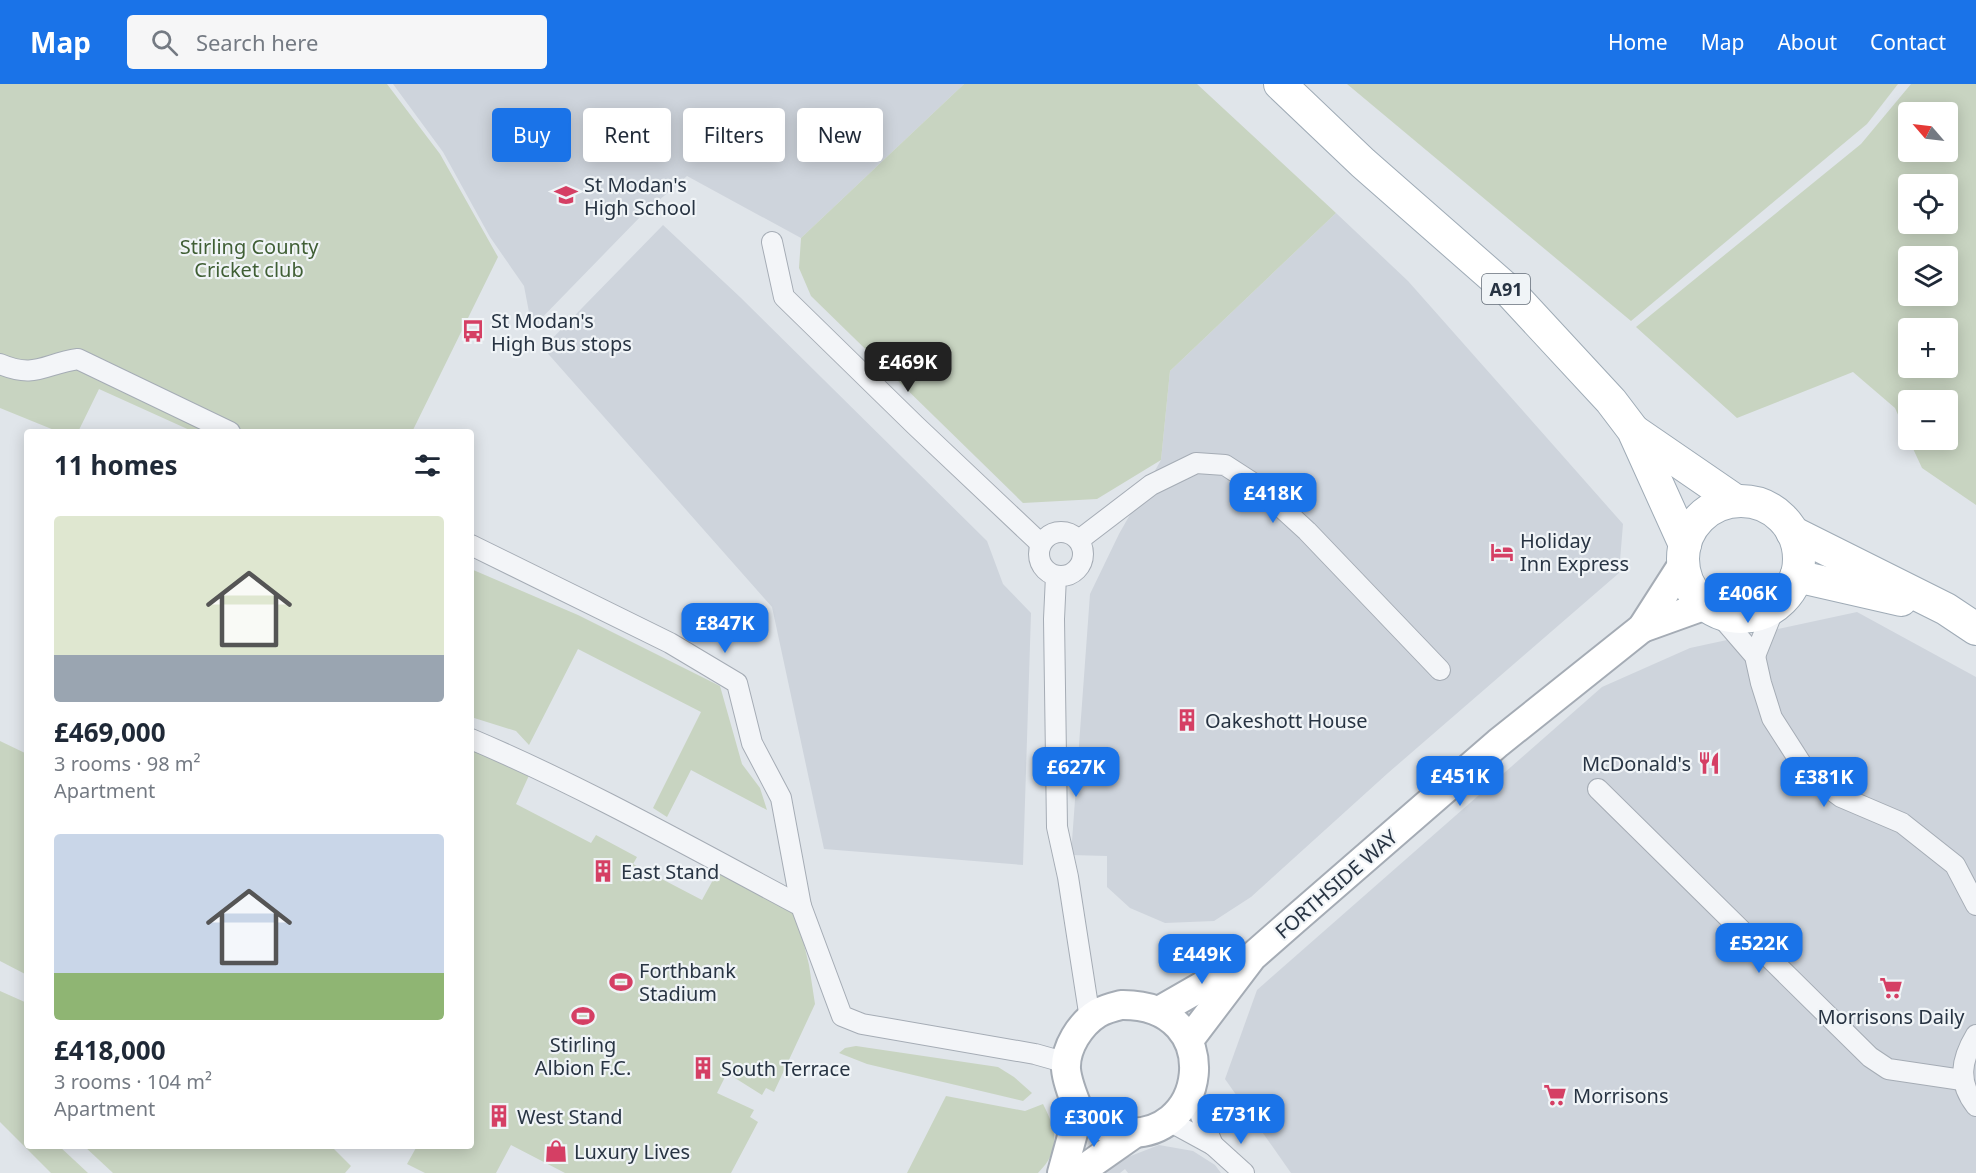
<!DOCTYPE html>
<meta charset="utf-8">
<style>
:root{--surface:#fff;--page:#f6f6f7;--text:#1f2937;--muted:#747a83;--accent:#1a73e8}
body{margin:0;font-family:"Noto Sans",sans-serif;background:var(--page);color:var(--text);height:100vh;display:flex;flex-direction:column;font-size:22px;white-space:nowrap}
*{box-sizing:border-box;margin:0}
p{font-size:20px;color:var(--muted)}
.icon{flex:none;width:33px;height:33px;fill:none;stroke:currentColor;stroke-width:2;stroke-linecap:round;stroke-linejoin:round}
.map{position:relative;flex:1;overflow:hidden}
.drawer{position:absolute;left:24px;top:345px;width:450px;height:720px;display:flex;flex-direction:column;background:var(--surface);border-radius:6px;box-shadow:0 3px 15px #0003}
.drawer>*{flex:none}
.hud{position:absolute;left:492px;top:24px;width:570px;height:54px;display:flex;gap:12px}
.needle{width:39px;rotate:298deg}
.tools{position:absolute;left:1898px;top:18px;display:grid;gap:12px}
.tools a{display:grid;place-items:center;width:60px;height:60px;border-radius:6px;background:var(--surface);box-shadow:0 3px 15px #0003;font-size:30px}
.price{position:absolute;translate:-50% -51px;padding:0 14px;border-radius:12px;background:var(--accent);color:#fff;font-size:20px;line-height:39px;filter:drop-shadow(0 2px 3px #0008)}
.price::after{content:'';position:absolute;left:50%;top:36px;width:18px;height:14px;margin-left:-9px;background:inherit;clip-path:polygon(0 0,100% 0,50% 100%)}
.price.on{background:#222;color:#fff}
ul{padding:0;list-style:none}
li{display:grid;align-content:center;gap:12px;height:318px;padding:0 30px}
li span{display:grid;place-items:center;height:186px;border-radius:6px;color:#555}
li>.icon{margin-inline-start:auto}
span .icon{width:108px;height:108px;fill:#fffc;stroke-width:1}
li b{font-size:26px}
h2{display:flex;justify-content:space-between;align-items:center;height:72px;padding:0 30px;font-size:26px}
.pill{padding:0 21px;border-radius:6px;background:var(--surface);box-shadow:0 3px 15px #0003;font-size:21px;line-height:54px}
.pill.on{background:var(--accent);color:#fff}
header{display:flex;align-items:center;gap:36px;box-sizing:border-box;height:84px;padding:0 30px;background:var(--accent);color:#fff}
header strong{font-size:28px}
nav{display:flex;gap:33px;margin-inline-start:auto;font-size:21px}
.search{width:420px;height:54px;background:var(--page);display:flex;align-items:center;gap:15px;box-sizing:border-box;padding:0 21px;border-radius:6px;color:var(--muted);font-size:22px}
.map>svg:first-child{display:block}
.built{fill:#ced4dc}
.green{fill:#c8d4c1;fill-rule:evenodd}
.lines{fill:none;stroke-linecap:round;stroke-linejoin:round}
.street-casing{stroke:#a5acb5;stroke-width:22}
.secondary-casing{stroke:#a5acb5;stroke-width:32}
.primary-casing{stroke:#9fabb6;stroke-width:34}
.street{stroke:#f3f5f8;stroke-width:20}
.secondary{stroke:#fff;stroke-width:28}
.primary{stroke:#fff;stroke-width:32}
.labels{text-anchor:middle;dominant-baseline:central;stroke-width:4.5;stroke-linejoin:round;paint-order:stroke}
.shield{fill:#f0f4f7;stroke:#646e79;stroke-width:1.5}
.shield-label{font-size:18px;font-weight:bold;fill:#283443}
.poi-label{font-size:20px;fill:#283443;stroke:#f0f4f7;text-anchor:start}
.park-label{font-size:20px;fill:#405f35;stroke:#f0f4f7}
.street-label{font-size:20px;fill:#283443;stroke:#f0f4f7}
</style>
<header>
<strong>Map</strong>
<div class="search"><svg class="icon" aria-label="search" viewBox="0 0 24 24"><circle cx="10" cy="10" r="6"/><path d="M15 15l6 6"/></svg>Search here</div>
<nav><a>Home</a><a>Map</a><a>About</a><a>Contact</a></nav>
</header>
<div class="map">
<svg width="1976" height="1089" viewBox="0 0 1976 1089">
<rect width="100%" height="100%" fill="#e0e5ea"/>
<g class="built">
<path d="M 393,0 L 964,0 L 801,154 L 687,92 L 642,131 L 532,244 L 524,202 L 490,153 L 443,68 Z"/>
<path d="M 1336,129 L 1408,197 L 1623,440 L 1619,489 L 1388,689 L 1251,813 L 1214,837 L 1165,839 L 1130,824 L 1107,803 L 1107,772 L 1071,771 L 1090,510 L 1119,450 L 1161,376 L 1170,287 Z"/>
<path d="M 663,141 L 740,213 L 987,457 L 1003,500 L 1031,529 L 1023,781 L 824,765 L 772,523 L 543,264 Z"/>
<path d="M 1857,528 L 1976,593 L 1976,1089 L 1291,1089 L 1225,995 L 1257,906 L 1602,603 L 1690,564 Z"/>
<path d="M 1159,1061 L 1193,1067 L 1215,1081 L 1221,1089 L 1128,1089 L 1125,1085 L 1120,1089 L 1093,1089 L 1128,1073 Z"/>
</g>
<g class="green">
<path d="M 0,0 L 387,0 L 440,70 L 498,173 L 412,348 L 194,348 L 99,305 L 78,348 L 59,348 L 0,324 Z"/>
<path d="M 964,0 L 1197,0 L 1336,129 L 1170,287 L 1161,376 L 1097,415 L 1023,419 L 811,212 L 799,184 L 801,154 Z"/>
<path d="M 1347,0 L 1898,0 L 1867,40 L 1631,237 Z"/>
<path d="M 1911,0 L 1976,0 L 1976,421 L 1922,384 L 1909,356 L 1947,356 L 1947,316 L 1908,316 L 1908,353 L 1895,324 L 1853,288 L 1737,334 L 1636,243 L 1861,60 ZM 1908,28 L 1947,28 L 1947,68 L 1908,68 ZM 1908,100 L 1947,100 L 1947,140 L 1908,140 ZM 1908,172 L 1947,172 L 1947,212 L 1908,212 ZM 1908,244 L 1947,244 L 1947,284 L 1908,284 Z"/>
<path d="M 471,485 L 578,531 L 720,602 L 742,680 L 760,704 L 767,726 L 691,686 L 667,733 L 653,724 L 701,628 L 578,565 L 529,661 L 516,647 L 471,633 Z"/>
<path d="M 0,657 L 27,670 L 27,891 L 0,877 Z"/>
<path d="M 471,659 L 531,687 L 516,720 L 591,759 L 596,751 L 637,773 L 633,780 L 702,816 L 719,785 L 792,828 L 800,844 L 809,881 L 815,920 L 774,1008 L 766,1004 L 762,1011 L 727,989 L 717,1009 L 754,1026 L 750,1033 L 758,1038 L 731,1089 L 565,1089 L 511,1061 L 496,1089 L 425,1089 L 407,1080 L 417,1062 L 471,1062 Z"/>
<path d="M 0,907 L 27,919 L 27,1062 L 59,1062 L 88,1089 L 51,1089 L 0,1038 Z"/>
<path d="M 856,962 L 998,983 L 1014,993 L 1032,1009 L 1023,1017 L 867,980 L 839,969 L 845,964 Z"/>
<path d="M 946,1012 L 1025,1027 L 1043,1020 C 1057,1047 1061,1066 1038,1089 L 907,1089 Z"/>
<path d="M 84,1062 L 331,1062 L 351,1082 L 345,1089 L 113,1089 Z"/>
</g>
<g class="lines">
<g class="street-casing">
<g id="street">
<path d="M 772,158 L 784,213 L 915,341 L 1041,460"/>
<path d="M 0,280 C 35,295 44,280 78,275 L 230,348"/>
<circle cx="1061" cy="470" r="22"/>
<path d="M 1079,456 L 1151,401 L 1196,379 L 1225,381 L 1259,403 L 1307,447 L 1440,586"/>
<path d="M 471,461 L 670,559 L 737,599 L 752,659 L 781,714 L 801,822"/>
<path d="M 1056,492 L 1054,535 L 1057,743 L 1068,793 L 1090,935"/>
<path d="M 1717,528 L 1755,572 L 1761,599 L 1772,634 L 1806,687 L 1841,713 L 1902,739 L 1955,781 L 1976,821"/>
<path d="M 1755,572 L 1775,522"/>
<path d="M 471,655 C 584,703 692,764 801,822 L 842,932 L 862,940 L 1035,970 L 1067,979"/>
<path d="M 1598,705 L 1870,973 L 1888,985 L 1962,996"/>
<path d="M 1976,951 C 1961,976 1957,998 1976,1022"/>
<path d="M 1169,1037 L 1213,1061 L 1191,1008"/>
<path d="M 1213,1061 L 1244,1089"/>
</g>
</g>
<g class="secondary-casing">
<g id="secondary">
<path d="M 1642,544 L 1706,521"/>
<path d="M 1121,921 C 1229,919 1209,1066 1115,1047 C 1103,1045 1090,1033 1079,1027 C 1074,1015 1067,998 1066,985 C 1065,964 1080,940 1098,929 C 1105,925 1113,923 1121,921 Z"/>
<path d="M 1159,927 L 1241,880"/>
<path d="M 1189,956 L 1252,873 L 1293,837 L 1498,659 L 1642,544 L 1683,480"/>
<path d="M 1062,1089 L 1079,1027"/>
<path d="M 1078,1089 L 1135,1049"/>
</g>
</g>
<g class="primary-casing">
<g id="primary">
<path d="M 1280,0 L 1363,79 L 1510,208 L 1611,317 L 1633,346 L 1685,461"/>
<path d="M 1634,347 L 1736,417"/>
<circle cx="1741" cy="475" r="58"/>
<path d="M 1792,448 L 1946,525 L 1976,545"/>
<path d="M 1796,492 L 1901,516"/>
</g>
</g>
<use href="#street" class="street"/>
<use href="#secondary" class="secondary"/>
<use href="#primary" class="primary"/>
</g>
<defs>
<g id="school-bare" transform="scale(1.8)"><path d="M0-5L7-2L0 1L-7-2ZM-4 1L0 2.5L4 1V4Q0 6-4 4Z" fill="#d53f64" stroke="#f0f4f7" stroke-width="2.5" paint-order="stroke"/></g>
<g id="bus-bare" transform="scale(1.8)"><path d="M-5-6H5V4H4V6H2V4H-2V6H-4V4H-5ZM-3.5-4V0h7V-4ZM-3.5 1.2v1.5H-2V1.2ZM2 1.2v1.5H3.5V1.2Z" fill="#d53f64" stroke="#f0f4f7" stroke-width="2.5" paint-order="stroke"/></g>
<g id="hotel-bare" transform="scale(1.8)"><path d="M-6-4.5h1.5V1H6V5H4.5V3h-9V5H-6ZM-4 0a1.8 1.8 0 1 1 3.6 0ZM.5 0V-2.5h3Q6-2.5 6 0Z" fill="#d53f64" stroke="#f0f4f7" stroke-width="2.5" paint-order="stroke"/></g>
<g id="building-bare" transform="scale(1.8)"><path d="M-4-6H4V6H1V3H-1V6H-4ZM-2.5-4.3h1.7v1.8h-1.7ZM.8-4.3h1.7v1.8H.8ZM-2.5-1h1.7V.8h-1.7ZM.8-1h1.7V.8H.8Z" fill="#d53f64" stroke="#f0f4f7" stroke-width="2.5" paint-order="stroke"/></g>
<g id="restaurant-bare" transform="scale(1.8)"><path d="M-5-6h1v4h1v-4h1v4h1v-4h1v5L-1.5 .5V6h-2V.5L-5-1ZM5-6V6H3V1.5H1.5Q1.5-4 5-6Z" fill="#d53f64" stroke="#f0f4f7" stroke-width="2.5" paint-order="stroke"/></g>
<g id="stadium-bare" transform="scale(1.8)"><path d="M0-5a6.5 5 0 1 0 0 10a6.5 5 0 1 0 0-10ZM-3.5-1.8h7v3.6h-7Z" fill="#d53f64" stroke="#f0f4f7" stroke-width="2.5" paint-order="stroke"/></g>
<g id="supermarket-bare" transform="scale(1.8)"><path d="M-6-5.5h2.5l.6 2H6L4.5 2H-2.5L-4.4-4H-6ZM-1.5 3.2a1.3 1.3 0 1 0 .1 0ZM3 3.2a1.3 1.3 0 1 0 .1 0Z" fill="#d53f64" stroke="#f0f4f7" stroke-width="2.5" paint-order="stroke"/></g>
<g id="shop-bare" transform="scale(1.8)"><path d="M-5-2.5h2.3a2.7 3.5 0 0 1 5.4 0H5L5.5 6h-11ZM-1.5-2.5h3a1.5 2.3 0 0 0-3 0Z" fill="#d53f64" stroke="#f0f4f7" stroke-width="2.5" paint-order="stroke"/></g>
</defs>
<g fill-rule="evenodd">
<use href="#school-bare" x="566" y="111"/>
<use href="#bus-bare" x="473" y="247"/>
<use href="#hotel-bare" x="1502" y="468"/>
<use href="#building-bare" x="1187" y="636"/>
<use href="#restaurant-bare" x="1709" y="679"/>
<use href="#building-bare" x="603" y="787"/>
<use href="#stadium-bare" x="621" y="898"/>
<use href="#supermarket-bare" x="1891" y="904"/>
<use href="#stadium-bare" x="583" y="932"/>
<use href="#building-bare" x="703" y="984"/>
<use href="#supermarket-bare" x="1555" y="1011"/>
<use href="#building-bare" x="499" y="1032"/>
<use href="#shop-bare" x="556" y="1067"/>
</g>
<g class="labels">
<rect class="shield" x="1482" y="190" width="48" height="30" rx="4.5"/>
<g class="shield-label">
<text x="1506" y="205">A91</text>
</g>
<g class="poi-label">
<text x="584" y="100">St Modan's<tspan x="584" dy="23">High School</tspan></text>
<text x="491" y="236">St Modan's<tspan x="491" dy="23">High Bus stops</tspan></text>
<text x="1520" y="456">Holiday<tspan x="1520" dy="23">Inn Express</tspan></text>
<text x="1205" y="636">Oakeshott House</text>
<text x="1691" y="679" text-anchor="end">McDonald's</text>
<text x="621" y="787">East Stand</text>
<text x="639" y="886">Forthbank<tspan x="639" dy="23">Stadium</tspan></text>
<text x="1891" y="932" text-anchor="middle">Morrisons Daily</text>
<text x="583" y="960" text-anchor="middle">Stirling<tspan x="583" dy="23">Albion F.C.</tspan></text>
<text x="721" y="984">South Terrace</text>
<text x="1573" y="1011">Morrisons</text>
<text x="517" y="1032">West Stand</text>
<text x="574" y="1067">Luxury Lives</text>
</g>
<g class="park-label">
<text x="249" y="162">Stirling County<tspan x="249" dy="23">Cricket club</tspan></text>
</g>
<g class="street-label">
<text transform="translate(1336 800) rotate(-41)">FORTHSIDE WAY</text>
</g>
</g>
</svg>
<div class="tools">
<a><svg class="needle" viewBox="-14 -14 28 28"><path d="M0-13l5 13h-10z" fill="#e53935"/><path d="M0 13l5-13h-10z" fill="#747a83"/></svg></a>
<a><svg class="icon" aria-label="locate" viewBox="0 0 24 24"><circle cx="12" cy="12" r="6"/><path d="M12 2v4M12 18v4M2 12h4M18 12h4"/></svg></a>
<a><svg class="icon" aria-label="layers" viewBox="0 0 24 24"><path d="M12 4l9 5-9 5-9-5zM3 14l9 5 9-5"/></svg></a>
<a>+</a>
<a>−</a>
</div>
<b class="price on" style="left:908px;top:309px">£469K</b>
<b class="price" style="left:1273px;top:440px">£418K</b>
<b class="price" style="left:1748px;top:540px">£406K</b>
<b class="price" style="left:725px;top:570px">£847K</b>
<b class="price" style="left:1076px;top:714px">£627K</b>
<b class="price" style="left:1460px;top:723px">£451K</b>
<b class="price" style="left:1824px;top:724px">£381K</b>
<b class="price" style="left:1759px;top:890px">£522K</b>
<b class="price" style="left:1202px;top:901px">£449K</b>
<b class="price" style="left:1241px;top:1061px">£731K</b>
<b class="price" style="left:1094px;top:1064px">£300K</b>
<div class="hud">
<a class="pill on">Buy</a>
<a class="pill">Rent</a>
<a class="pill">Filters</a>
<a class="pill">New</a>
</div>
<section class="drawer">
<h2>11 homes<svg class="icon" aria-label="filters" viewBox="0 0 24 24"><path d="M4 7h16M4 17h16"/><circle cx="9" cy="7" r="2"/><circle cx="15" cy="17" r="2"/></svg></h2>
<ul>
<li><span style="background:linear-gradient(#dfe7d0 75%,#9aa5b1 0)"><svg class="icon" aria-label="home" viewBox="0 0 24 24"><path d="M3 11l9-7 9 7M6 9v11h12V9"/></svg></span><div><b>£469,000</b><p>3 rooms · 98 m²</p><p>Apartment</p></div></li>
<li><span style="background:linear-gradient(#c9d6e8 75%,#8fb573 0)"><svg class="icon" aria-label="home" viewBox="0 0 24 24"><path d="M3 11l9-7 9 7M6 9v11h12V9"/></svg></span><div><b>£418,000</b><p>3 rooms · 104 m²</p><p>Apartment</p></div></li>
</ul>
</section>
</div>
